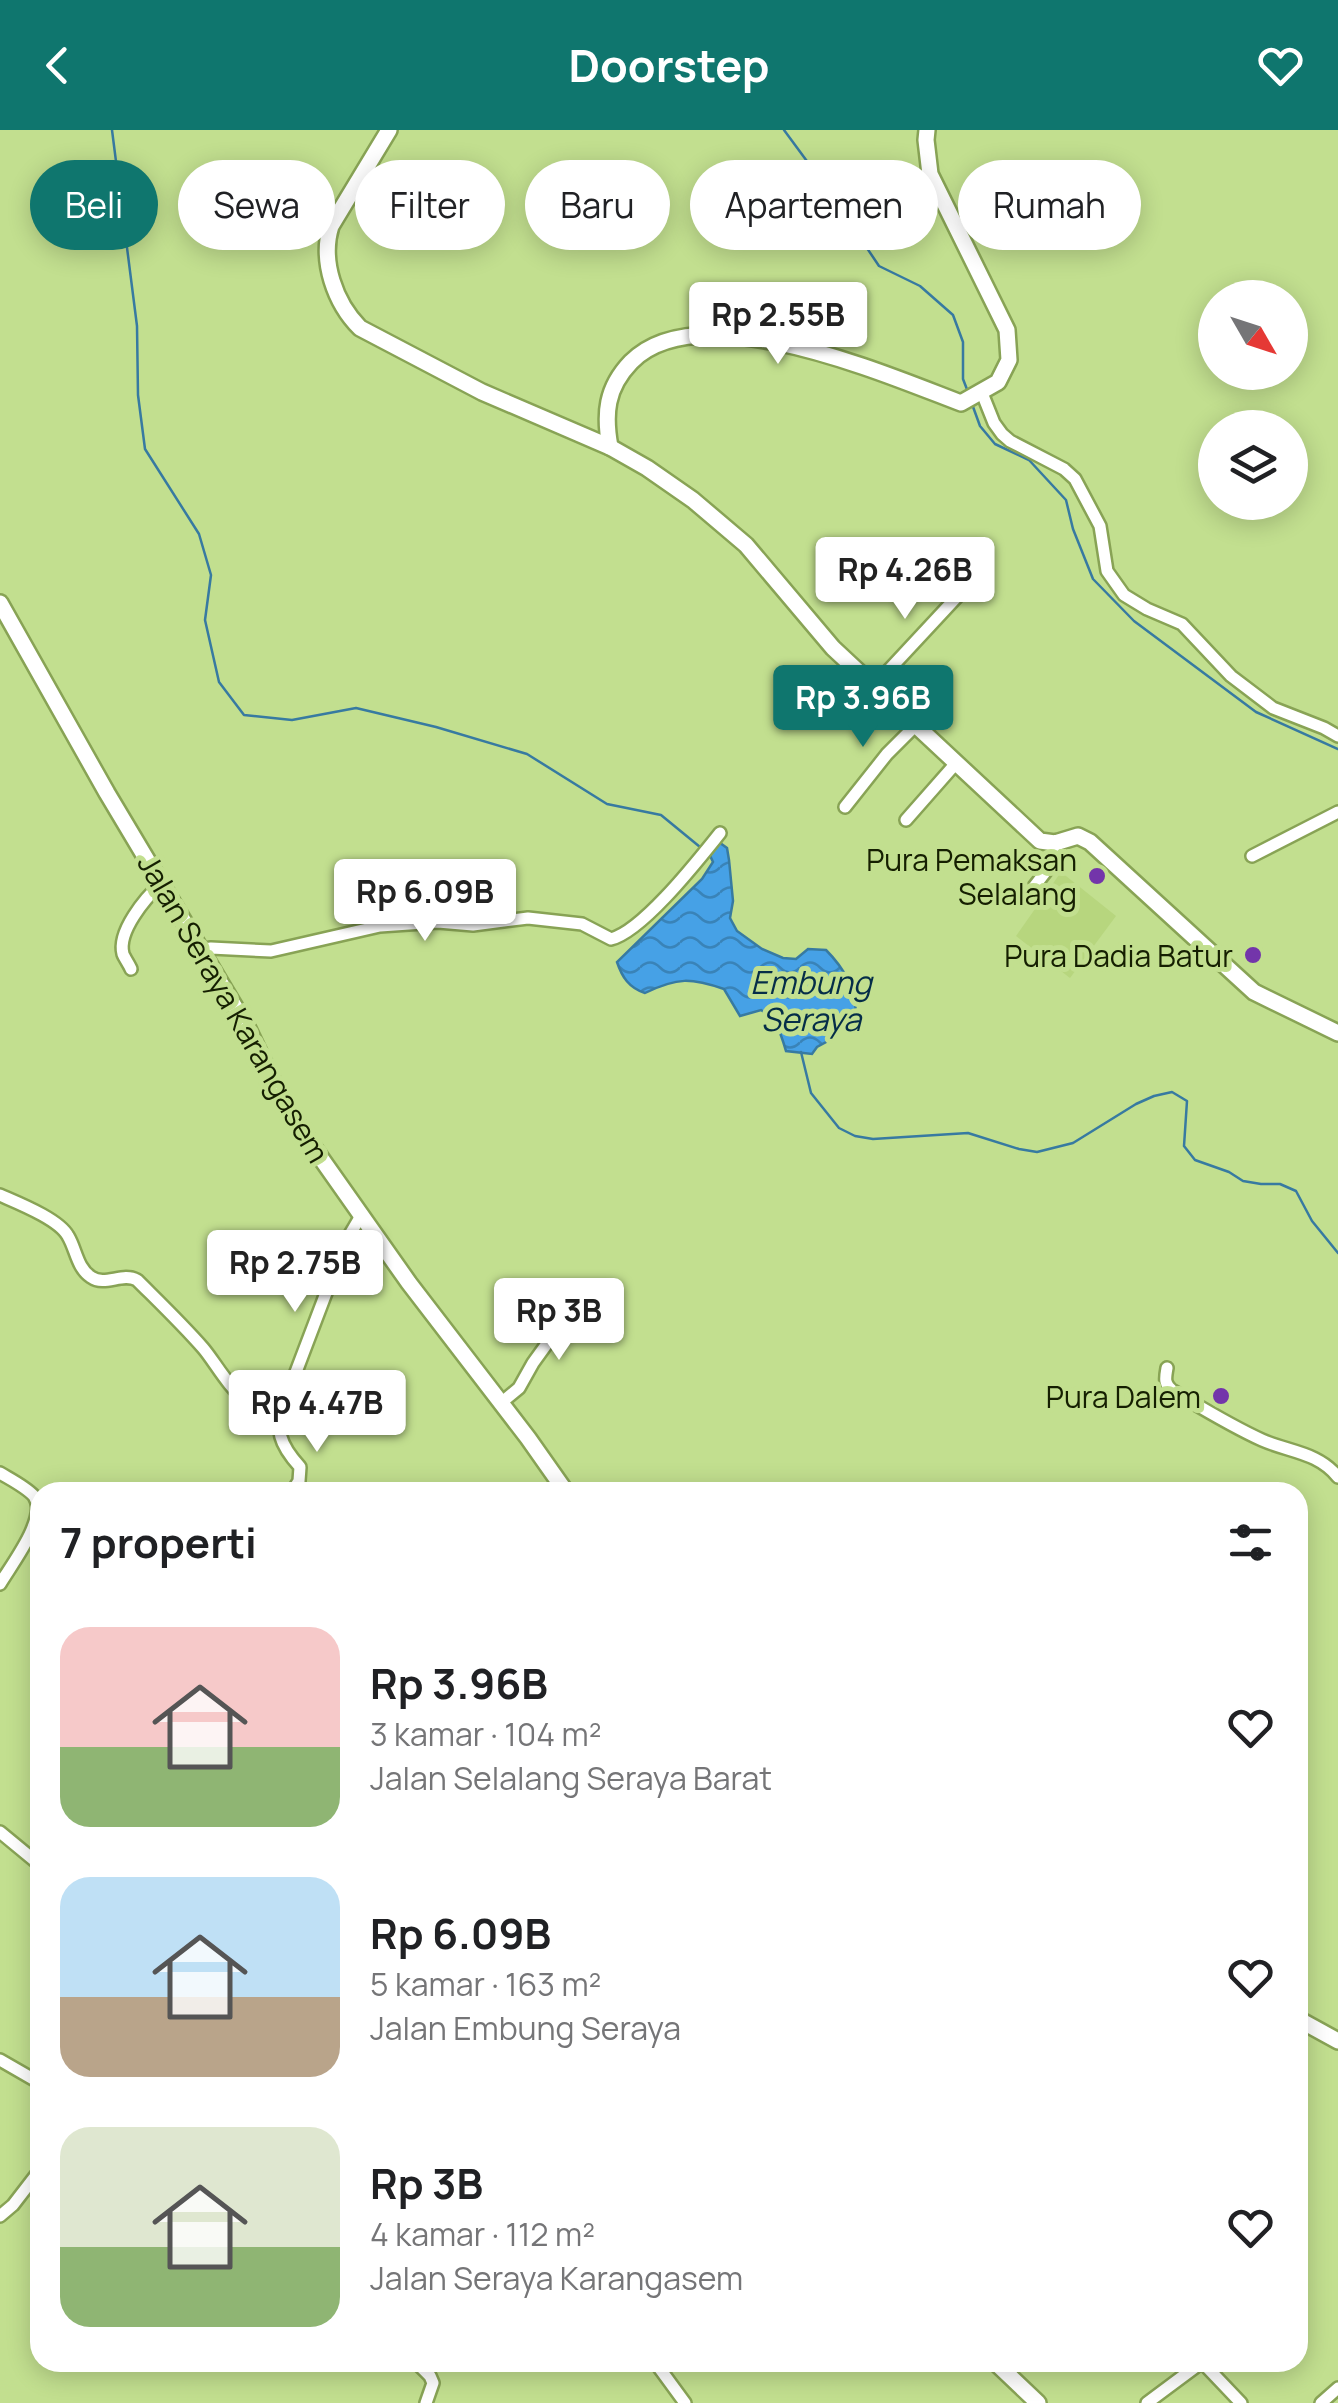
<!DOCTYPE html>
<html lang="id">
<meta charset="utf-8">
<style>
:root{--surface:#fff;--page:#f6f6f6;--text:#202124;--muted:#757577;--accent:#0f766e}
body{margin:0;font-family:Manrope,sans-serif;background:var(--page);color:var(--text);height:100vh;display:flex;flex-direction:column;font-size:38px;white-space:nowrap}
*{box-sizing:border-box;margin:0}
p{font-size:32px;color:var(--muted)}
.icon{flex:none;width:55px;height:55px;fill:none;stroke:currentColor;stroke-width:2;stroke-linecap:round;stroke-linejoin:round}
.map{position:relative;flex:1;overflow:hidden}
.side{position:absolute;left:30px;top:1352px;width:1278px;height:890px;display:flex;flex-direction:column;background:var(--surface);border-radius:30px;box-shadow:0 5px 25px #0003}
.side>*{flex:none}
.hud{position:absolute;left:30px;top:30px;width:1280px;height:90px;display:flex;gap:20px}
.needle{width:65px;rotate:129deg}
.controls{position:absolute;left:1198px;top:150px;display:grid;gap:20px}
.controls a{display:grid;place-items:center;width:110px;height:110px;border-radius:50%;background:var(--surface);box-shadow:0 5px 25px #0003;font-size:50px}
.price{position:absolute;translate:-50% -85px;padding:0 22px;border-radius:10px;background:#fff;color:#222;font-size:32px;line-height:65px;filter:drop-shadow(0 2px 5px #0008)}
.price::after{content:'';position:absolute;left:50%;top:60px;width:30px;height:22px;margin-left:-15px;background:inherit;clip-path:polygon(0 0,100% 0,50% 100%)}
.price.current{background:var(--accent);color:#fff}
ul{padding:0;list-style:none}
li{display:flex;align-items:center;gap:30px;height:250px;padding:0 30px}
li span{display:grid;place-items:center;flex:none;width:280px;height:200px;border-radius:30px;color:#555}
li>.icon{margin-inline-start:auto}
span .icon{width:120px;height:120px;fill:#fffc;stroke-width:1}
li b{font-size:42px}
h2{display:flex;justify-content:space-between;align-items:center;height:120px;padding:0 30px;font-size:42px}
.tag{padding:0 35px;border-radius:45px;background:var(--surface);box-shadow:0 5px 25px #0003;font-size:35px;line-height:90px}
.tag.current{background:var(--accent);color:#fff}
header{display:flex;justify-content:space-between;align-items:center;height:130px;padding:0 30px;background:var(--accent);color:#fff;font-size:45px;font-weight:700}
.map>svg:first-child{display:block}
.built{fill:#b7d67e}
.water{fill:url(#water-waves);stroke:#377aa1;stroke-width:2.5}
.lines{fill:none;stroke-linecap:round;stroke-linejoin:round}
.stream{stroke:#377aa1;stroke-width:2.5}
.street-casing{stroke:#88a355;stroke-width:16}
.secondary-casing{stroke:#88a355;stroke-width:20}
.street{stroke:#fff;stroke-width:11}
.secondary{stroke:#fff;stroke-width:15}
.poi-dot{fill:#7335aa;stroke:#c2df8f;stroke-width:4}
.labels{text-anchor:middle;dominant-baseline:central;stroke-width:10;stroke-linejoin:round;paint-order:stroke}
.poi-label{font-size:30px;fill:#151f01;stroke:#c2df8f;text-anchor:end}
.street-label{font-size:30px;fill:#151f01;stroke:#c2df8f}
.water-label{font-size:32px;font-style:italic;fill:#052d48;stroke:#c2df8f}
</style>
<header><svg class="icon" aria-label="back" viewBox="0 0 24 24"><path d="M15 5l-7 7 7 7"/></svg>Doorstep<svg class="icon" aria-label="heart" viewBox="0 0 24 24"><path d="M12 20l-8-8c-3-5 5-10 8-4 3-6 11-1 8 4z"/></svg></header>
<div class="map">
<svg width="1338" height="2273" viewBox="0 0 1338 2273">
<defs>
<pattern id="water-waves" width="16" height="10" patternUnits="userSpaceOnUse" patternTransform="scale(2.5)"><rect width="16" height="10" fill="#46a1e6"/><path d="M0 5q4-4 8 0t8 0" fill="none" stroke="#3983b8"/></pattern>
</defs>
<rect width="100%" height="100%" fill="#c2df8f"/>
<path class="built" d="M 1061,742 L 1116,786 L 1070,848 L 1016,806 Z"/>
<path class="water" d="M 716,710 L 727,718 L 729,730 L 733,771 L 730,788 L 737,801 L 762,819 L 783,828 L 796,829 L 808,819 L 826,820 C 843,837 859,862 855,888 L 828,911 L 817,917 L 812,924 L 786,921 C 781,904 777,890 761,880 L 740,886 L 724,859 C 691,848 678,847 645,863 C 629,858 622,847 617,832 L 702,749 L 713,732 L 707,719 Z"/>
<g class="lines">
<g class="stream">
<path d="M 112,0 L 137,196 L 138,265 L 145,319 L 199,404 L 211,445 L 205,490 L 219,552 L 244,585 L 292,590 L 356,578 L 436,597 L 527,624 L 607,674 L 661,685 L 700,717"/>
<path d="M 784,0 L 826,57 L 879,136 L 920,156 L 953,185 L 963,212 L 963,249 L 968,262"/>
<path d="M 972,274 L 980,296 L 995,314 L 1029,330 L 1066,370 L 1073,399 L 1093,449 L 1134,491 L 1256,582 L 1338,619"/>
<path d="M 801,922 L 811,963 L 839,998 L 855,1006 L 873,1009 L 968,1003 L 1019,1019 L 1037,1022 L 1073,1013 L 1136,974 L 1154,966 L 1172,962 L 1187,971 L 1184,1016 L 1195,1030 L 1229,1042 L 1243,1051 L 1261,1054 L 1280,1054 L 1296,1061 L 1312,1091 L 1338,1123"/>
</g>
<g class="street-casing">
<g id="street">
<path d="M 982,263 L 994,293 L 1002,304 L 1010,311 L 1064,339 L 1075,349 L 1100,396 L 1107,441 L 1124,465 L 1147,479 L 1182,494 L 1231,546 L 1273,578 L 1324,598 L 1338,606"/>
<path d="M 874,556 L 967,456"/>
<path d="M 845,677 L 887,624 L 916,595"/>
<path d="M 906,690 L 957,632"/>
<path d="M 1252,726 L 1338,682"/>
<path d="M 1023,771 L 1047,740 L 1055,713"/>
<path d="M 199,820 L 211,818 L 271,821 L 380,796 L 438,792 L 473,795 L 528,788 L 582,794 L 611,809 C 643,801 699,729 720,703"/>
<path d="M 131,839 C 130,836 124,827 123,824 C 117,802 145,768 161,754"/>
<path d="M 0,1065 C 18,1073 59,1089 68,1106 C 76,1119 77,1138 91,1147 C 105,1157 122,1142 137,1150 C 159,1172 182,1194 203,1218 C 222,1240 247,1297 285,1271 L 345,1113 L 362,1084"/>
<path d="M 1167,1238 C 1165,1249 1164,1254 1173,1261 C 1202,1278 1231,1296 1262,1310 C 1289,1322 1318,1322 1338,1347"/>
<path d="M 285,1271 C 274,1300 280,1315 300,1337 L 299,1351 L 292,1362"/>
<path d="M 501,1273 L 519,1258 L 533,1233 L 585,1161"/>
<path d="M 0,1343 C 10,1349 26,1357 34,1366 C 49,1387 11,1435 0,1454"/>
<path d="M 0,1702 L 40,1735"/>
<path d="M 0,1930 L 40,1953"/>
<path d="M 0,2086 L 13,2075 L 40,2040"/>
<path d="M 416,2232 L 430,2246 L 433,2253 L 426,2273"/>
<path d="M 655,2232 L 685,2273"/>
<path d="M 1147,2273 L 1202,2232 L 1241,2273"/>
<path d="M 1321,2273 L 1338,2258"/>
</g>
</g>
<g class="secondary-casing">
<g id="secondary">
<path d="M 389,0 L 331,96 C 320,131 335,173 360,198 L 482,262 L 610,317 L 647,338 L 693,370 L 746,415 L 833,518 L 1040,711 L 1055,713 L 1078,706 L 1090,712 L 1254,862 L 1338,903"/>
<path d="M 610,317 C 604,284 606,258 631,232 C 699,163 884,244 961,273 L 998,252 L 1009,230 L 1007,200 L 930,44 L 926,10 L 927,0"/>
<path d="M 0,473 L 107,663 L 248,899 L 274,954 L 299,997 L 409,1153 L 528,1308 L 566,1362"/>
<path d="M 1298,1889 L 1338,1911"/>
<path d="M 995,2232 L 1038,2273"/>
</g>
</g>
<use href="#street" class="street"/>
<use href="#secondary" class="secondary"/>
</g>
<g class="poi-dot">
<circle cx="1097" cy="746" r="10"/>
<circle cx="1253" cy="825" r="10"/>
<circle cx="1221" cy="1266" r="10"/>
</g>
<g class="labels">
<g class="poi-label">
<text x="1077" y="729">Pura Pemaksan<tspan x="1077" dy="34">Selalang</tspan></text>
<text x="1233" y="825">Pura Dadia Batur</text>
<text x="1201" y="1266">Pura Dalem</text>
</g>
<g class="street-label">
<text transform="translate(234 878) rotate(60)">Jalan Seraya Karangasem</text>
</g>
<g class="water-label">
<text x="811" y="852">Embung<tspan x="811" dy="37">Seraya</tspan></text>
</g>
</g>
</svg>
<div class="controls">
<a><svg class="needle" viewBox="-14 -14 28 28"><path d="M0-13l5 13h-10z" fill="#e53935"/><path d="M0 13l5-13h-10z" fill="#757577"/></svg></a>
<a><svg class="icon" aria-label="layers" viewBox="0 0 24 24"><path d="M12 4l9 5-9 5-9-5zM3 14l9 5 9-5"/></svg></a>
</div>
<b class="price" style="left:778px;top:237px">Rp 2.55B</b>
<b class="price" style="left:905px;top:492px">Rp 4.26B</b>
<b class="price current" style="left:863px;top:620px">Rp 3.96B</b>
<b class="price" style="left:425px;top:814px">Rp 6.09B</b>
<b class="price" style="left:295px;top:1185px">Rp 2.75B</b>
<b class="price" style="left:559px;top:1233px">Rp 3B</b>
<b class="price" style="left:317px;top:1325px">Rp 4.47B</b>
<div class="hud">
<a class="tag current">Beli</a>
<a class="tag">Sewa</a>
<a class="tag">Filter</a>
<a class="tag">Baru</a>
<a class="tag">Apartemen</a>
<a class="tag">Rumah</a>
</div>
<section class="side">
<h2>7 properti<svg class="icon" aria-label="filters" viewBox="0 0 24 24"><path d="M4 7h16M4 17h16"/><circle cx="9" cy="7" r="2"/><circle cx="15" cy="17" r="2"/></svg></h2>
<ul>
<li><span style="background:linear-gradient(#f6c9c9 60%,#8fb573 0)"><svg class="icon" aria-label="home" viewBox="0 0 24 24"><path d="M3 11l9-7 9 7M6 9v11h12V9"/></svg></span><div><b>Rp 3.96B</b><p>3 kamar · 104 m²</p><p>Jalan Selalang Seraya Barat</p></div><svg class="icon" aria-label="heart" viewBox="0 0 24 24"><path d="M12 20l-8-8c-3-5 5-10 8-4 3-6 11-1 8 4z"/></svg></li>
<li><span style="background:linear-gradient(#bfe0f5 60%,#b9a48a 0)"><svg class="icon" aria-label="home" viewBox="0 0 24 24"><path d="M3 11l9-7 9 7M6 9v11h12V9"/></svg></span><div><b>Rp 6.09B</b><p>5 kamar · 163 m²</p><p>Jalan Embung Seraya</p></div><svg class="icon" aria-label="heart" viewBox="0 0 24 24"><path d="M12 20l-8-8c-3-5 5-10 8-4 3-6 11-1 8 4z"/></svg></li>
<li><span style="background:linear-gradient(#dfe7d0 60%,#8fb573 0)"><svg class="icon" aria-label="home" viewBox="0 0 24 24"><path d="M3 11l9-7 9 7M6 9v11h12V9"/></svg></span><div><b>Rp 3B</b><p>4 kamar · 112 m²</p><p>Jalan Seraya Karangasem</p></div><svg class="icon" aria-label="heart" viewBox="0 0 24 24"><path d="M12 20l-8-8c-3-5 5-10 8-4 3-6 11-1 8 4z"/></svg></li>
</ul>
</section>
</div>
